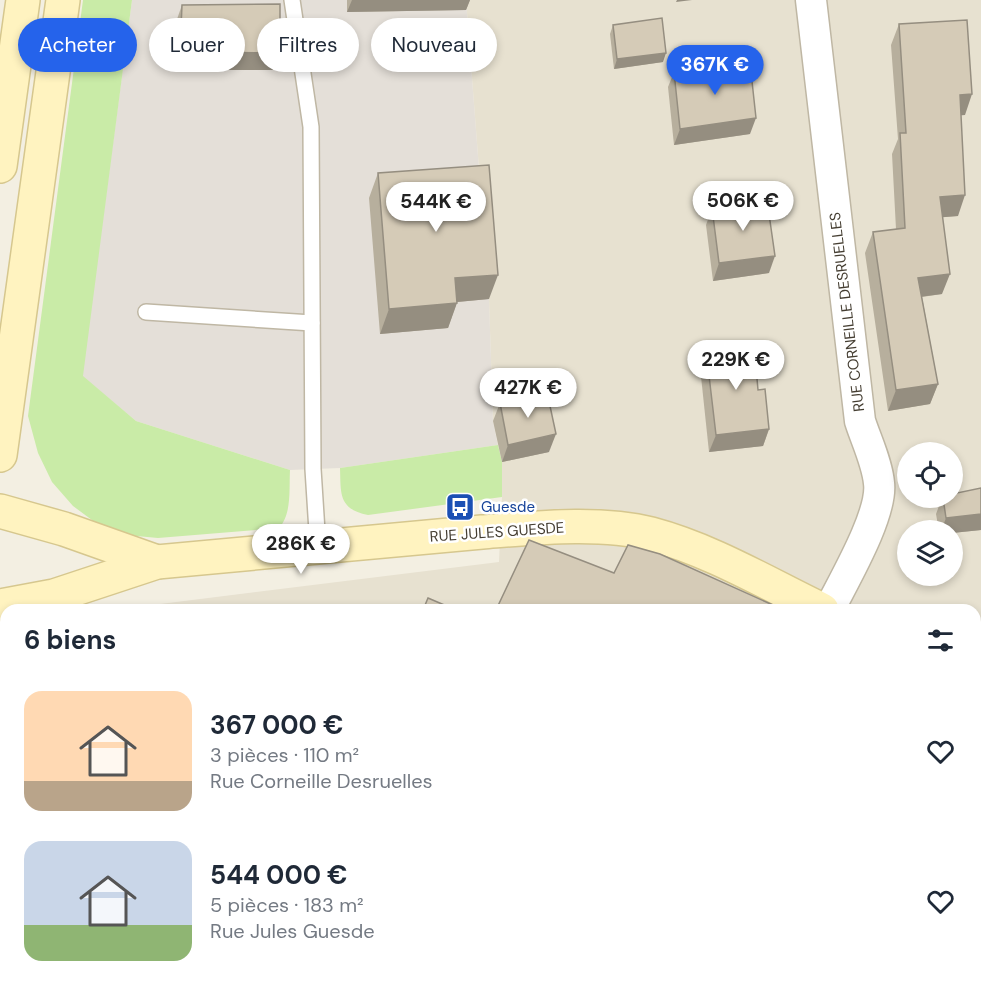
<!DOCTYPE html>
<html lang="fr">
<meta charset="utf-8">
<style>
:root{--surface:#fff;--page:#f6f6f7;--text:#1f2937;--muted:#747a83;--accent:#2563eb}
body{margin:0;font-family:"DM Sans",sans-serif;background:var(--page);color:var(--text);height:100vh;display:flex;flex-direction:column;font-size:22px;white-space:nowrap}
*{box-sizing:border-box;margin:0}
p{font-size:20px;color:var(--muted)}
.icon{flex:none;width:33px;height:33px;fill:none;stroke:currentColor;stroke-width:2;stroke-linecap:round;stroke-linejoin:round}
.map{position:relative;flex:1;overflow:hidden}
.panel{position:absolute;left:0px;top:604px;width:981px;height:386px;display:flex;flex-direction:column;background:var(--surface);border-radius:18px 18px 0 0;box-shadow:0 3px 9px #0003}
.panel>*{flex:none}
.top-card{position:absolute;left:18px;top:18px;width:600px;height:54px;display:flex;gap:12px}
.tools{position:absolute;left:897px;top:442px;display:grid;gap:12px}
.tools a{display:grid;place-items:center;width:66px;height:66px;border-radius:50%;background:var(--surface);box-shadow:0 3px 9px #0003;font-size:30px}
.price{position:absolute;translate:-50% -51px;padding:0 14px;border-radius:21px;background:#fff;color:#222;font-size:20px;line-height:39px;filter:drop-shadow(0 2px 3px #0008)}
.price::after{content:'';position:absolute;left:50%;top:36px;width:18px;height:14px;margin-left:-9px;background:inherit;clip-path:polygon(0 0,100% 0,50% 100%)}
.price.on{background:var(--accent);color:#fff}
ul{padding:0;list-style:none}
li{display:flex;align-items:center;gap:18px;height:150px;padding:0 24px}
li span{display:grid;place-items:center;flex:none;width:168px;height:120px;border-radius:18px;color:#555}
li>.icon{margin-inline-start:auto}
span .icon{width:72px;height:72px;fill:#fffc;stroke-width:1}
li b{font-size:26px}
h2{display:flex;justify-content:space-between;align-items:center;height:72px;padding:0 24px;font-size:26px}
.pill{padding:0 21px;border-radius:27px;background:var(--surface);box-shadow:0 3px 9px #0003;font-size:21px;line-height:54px}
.pill.on{background:var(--accent);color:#fff}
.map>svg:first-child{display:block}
.residential{fill:#e7e1d0;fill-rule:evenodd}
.industrial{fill:#e4dfd8}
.green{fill:#c9eba7}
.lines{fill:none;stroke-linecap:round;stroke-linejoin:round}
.lane-casing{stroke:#bfb7a4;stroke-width:18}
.street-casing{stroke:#bfb7a4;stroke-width:33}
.secondary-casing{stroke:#d6c78e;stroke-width:36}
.lane{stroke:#fff;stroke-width:15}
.street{stroke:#fff;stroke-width:30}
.secondary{stroke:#fff3c0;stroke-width:33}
.wall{fill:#b7af9d}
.shaded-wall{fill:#958e80}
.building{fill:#d5cbb7;stroke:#958e80;stroke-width:1.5}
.labels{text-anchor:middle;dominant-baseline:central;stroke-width:5;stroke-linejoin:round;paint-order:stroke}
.street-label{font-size:15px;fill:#453e32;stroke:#fff}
.transit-label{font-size:15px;fill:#164399;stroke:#fff;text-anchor:start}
</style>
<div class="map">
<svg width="981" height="989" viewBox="0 0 981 989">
<rect width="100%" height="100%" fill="#f3efe2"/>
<path class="residential" d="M 466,0 L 981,0 L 981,989 L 174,989 L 177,984 L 975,984 L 975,610 L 138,610 L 152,605 L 499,562 L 502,497 L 502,462 L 493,421 L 489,299 ZM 908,453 L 952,453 L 952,498 L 908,498 ZM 908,531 L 952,531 L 952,576 L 908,576 Z"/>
<path class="industrial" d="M 132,0 L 466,0 L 489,299 L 493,421 L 498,445 L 340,468 L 290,470 L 136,421 L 82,376 Z"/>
<g class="green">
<path d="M 83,0 L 132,0 L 83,376 L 136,421 L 290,470 C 289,489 292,514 279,528 L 158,538 L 126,535 L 96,523 L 73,506 L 52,482 L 38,453 L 28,416 Z"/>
<path d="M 498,445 L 502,462 L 502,497 L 368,515 C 338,509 341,493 340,468 Z"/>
<path d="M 6,693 L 6,984 L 177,984 L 174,989 L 0,989 L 0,702 Z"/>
</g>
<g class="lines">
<g class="lane-casing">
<g id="lane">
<path d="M 292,0 L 311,127 L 313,469 L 318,547"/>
<path d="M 146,312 L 312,323"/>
<path d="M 686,989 L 745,984"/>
</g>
</g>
<g class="street-casing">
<path id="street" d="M 811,0 L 860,421 C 866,440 877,462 879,483 C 883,514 844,580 829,610"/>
</g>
<g class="secondary-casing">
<g id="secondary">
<path d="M 0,166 L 23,0"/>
<path d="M 0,455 L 63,0"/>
<path d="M 0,511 L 64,529 L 157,562"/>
<path d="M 0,606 L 54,596 L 157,562 L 482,532 C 534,528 601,521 651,534 C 711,550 766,583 822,610"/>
<path d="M 975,761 L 981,777"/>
</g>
</g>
<use href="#lane" class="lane"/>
<use href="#street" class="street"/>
<use href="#secondary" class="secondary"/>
</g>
<g class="wall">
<path d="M 347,0 L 470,0 L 466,10 L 347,12 Z"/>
<path d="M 182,5 L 273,70 L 174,70 L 176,22 Z"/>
<path d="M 899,24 L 965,115 L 961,115 L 958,216 L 943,217 L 942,294 L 922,297 L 938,384 L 930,404 L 888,411 L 865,253 L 873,232 L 896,229 L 892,154 L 898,139 L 891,45 Z"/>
<path d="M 613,25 L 663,62 L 614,69 L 610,34 Z"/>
<path d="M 674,72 L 750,134 L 674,145 L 668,87 Z"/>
<path d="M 378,173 L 489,299 L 457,302 L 448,328 L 380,334 L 369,198 Z"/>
<path d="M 712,208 L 769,273 L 713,281 L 706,225 Z"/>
<path d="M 706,350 L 758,390 L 769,429 L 763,446 L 709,452 L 700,367 Z"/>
<path d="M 500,403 L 549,452 L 502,462 L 493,421 Z"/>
<path d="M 981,488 L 981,530 L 952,533 L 952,531 L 939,531 L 936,514 L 942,498 L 952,498 Z"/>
<path d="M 211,984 L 307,984 L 305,989 L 209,989 Z"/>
<rect x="667" y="984" width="59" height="5"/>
<path d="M 919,984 L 975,984 L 981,989 L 919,989 Z"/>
</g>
<g class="shaded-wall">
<path d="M 352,0 L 470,0 L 466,10 L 347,12 Z"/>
<path d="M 677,0 L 692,0 L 676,2 Z"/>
<path d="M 180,52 L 280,53 L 273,70 L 174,70 Z"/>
<path d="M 666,53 L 663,62 L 614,69 L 617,59 Z"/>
<path d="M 972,94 L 965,115 L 953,116 L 960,95 Z"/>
<path d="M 756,118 L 750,134 L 674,145 L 680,129 Z"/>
<path d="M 965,195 L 958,216 L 933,218 L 940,197 Z"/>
<path d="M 775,256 L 769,273 L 713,281 L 719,263 Z"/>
<path d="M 950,274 L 942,294 L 911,298 L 918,278 Z"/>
<path d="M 498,275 L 489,299 L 446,303 L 455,278 Z"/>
<path d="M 457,303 L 448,328 L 380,334 L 389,309 Z"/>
<path d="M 938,384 L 930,404 L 888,411 L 896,390 Z"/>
<path d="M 769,429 L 763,446 L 709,452 L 716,435 Z"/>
<path d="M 556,434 L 549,452 L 502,462 L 508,445 Z"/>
<path d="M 981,514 L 981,530 L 952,533 L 952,531 L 941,531 L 946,518 Z"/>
<path d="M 981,934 L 981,955 L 975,955 L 975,940 L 976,936 Z"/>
<path d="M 304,984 L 307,984 L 305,989 L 301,989 Z"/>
</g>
<g class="building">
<path d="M 280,4 L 280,53 L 180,52 L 182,5 Z"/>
<path d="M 662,18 L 666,53 L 617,59 L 613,25 Z"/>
<path d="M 967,20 L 972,94 L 960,95 L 965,195 L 940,197 L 950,274 L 918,278 L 938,384 L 896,390 L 873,232 L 905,228 L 900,133 L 906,133 L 899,24 Z"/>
<path d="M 750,63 L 756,118 L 680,129 L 674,72 Z"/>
<path d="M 489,165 L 498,275 L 455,278 L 457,303 L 389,309 L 378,173 Z"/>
<path d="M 767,200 L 775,256 L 719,263 L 712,208 Z"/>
<path d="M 754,344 L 758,390 L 765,389 L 769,429 L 716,435 L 706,350 Z"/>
<path d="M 547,392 L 556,434 L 508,445 L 500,403 Z"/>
<path d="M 981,488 L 981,514 L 946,518 L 943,498 L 952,498 L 952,494 Z"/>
<path d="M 529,540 L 614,573 L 628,545 L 660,554 L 784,610 L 496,610 Z"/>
<path d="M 428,598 L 456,610 L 423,610 Z"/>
<path d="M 975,782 L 981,796 L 981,934 L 976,936 L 975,940 Z"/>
<path d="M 975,948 L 976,950 L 981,952 L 981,989 L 928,989 L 928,984 L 975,984 Z"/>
<path d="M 215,984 L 304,984 L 301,989 L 212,989 Z"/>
<rect x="676" y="984" width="50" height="5"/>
</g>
<defs>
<g id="bus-square" transform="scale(1.5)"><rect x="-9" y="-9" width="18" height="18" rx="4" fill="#1a4fb4" stroke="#fff"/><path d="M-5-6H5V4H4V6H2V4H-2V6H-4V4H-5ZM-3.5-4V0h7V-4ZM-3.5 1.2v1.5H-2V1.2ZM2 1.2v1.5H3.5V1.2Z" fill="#fff"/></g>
</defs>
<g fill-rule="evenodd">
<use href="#bus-square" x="460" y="507"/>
</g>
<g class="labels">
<g class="street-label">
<text transform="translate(847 312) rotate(-97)">RUE CORNEILLE DESRUELLES</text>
<text transform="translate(497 532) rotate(-4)">RUE JULES GUESDE</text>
</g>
<g class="transit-label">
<text x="481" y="507">Guesde</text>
</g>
</g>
</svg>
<div class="tools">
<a><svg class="icon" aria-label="locate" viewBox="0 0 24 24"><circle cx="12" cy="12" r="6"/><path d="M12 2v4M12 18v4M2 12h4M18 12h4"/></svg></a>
<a><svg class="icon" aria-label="layers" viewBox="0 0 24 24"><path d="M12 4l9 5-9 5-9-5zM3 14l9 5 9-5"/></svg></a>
</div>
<b class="price on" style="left:715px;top:96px">367K €</b>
<b class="price" style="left:743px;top:232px">506K €</b>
<b class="price" style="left:436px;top:233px">544K €</b>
<b class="price" style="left:736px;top:391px">229K €</b>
<b class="price" style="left:528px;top:419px">427K €</b>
<b class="price" style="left:301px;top:575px">286K €</b>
<div class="top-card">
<a class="pill on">Acheter</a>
<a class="pill">Louer</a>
<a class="pill">Filtres</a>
<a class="pill">Nouveau</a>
</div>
<section class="panel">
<h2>6 biens<svg class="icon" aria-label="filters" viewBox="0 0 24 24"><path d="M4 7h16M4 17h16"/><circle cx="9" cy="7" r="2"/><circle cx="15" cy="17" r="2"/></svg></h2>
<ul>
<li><span style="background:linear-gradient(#ffd9b3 75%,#b9a48a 0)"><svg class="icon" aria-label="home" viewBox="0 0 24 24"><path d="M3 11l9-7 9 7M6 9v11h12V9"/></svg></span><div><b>367 000 €</b><p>3 pièces · 110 m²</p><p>Rue Corneille Desruelles</p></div><svg class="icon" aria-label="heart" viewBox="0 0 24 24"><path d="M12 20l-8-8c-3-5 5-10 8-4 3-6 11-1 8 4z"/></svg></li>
<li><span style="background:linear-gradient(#c9d6e8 70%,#8fb573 0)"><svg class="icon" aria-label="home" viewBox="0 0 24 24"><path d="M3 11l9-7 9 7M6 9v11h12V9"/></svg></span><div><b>544 000 €</b><p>5 pièces · 183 m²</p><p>Rue Jules Guesde</p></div><svg class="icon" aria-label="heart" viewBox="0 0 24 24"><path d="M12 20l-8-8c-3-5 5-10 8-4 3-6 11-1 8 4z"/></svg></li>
</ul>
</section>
</div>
